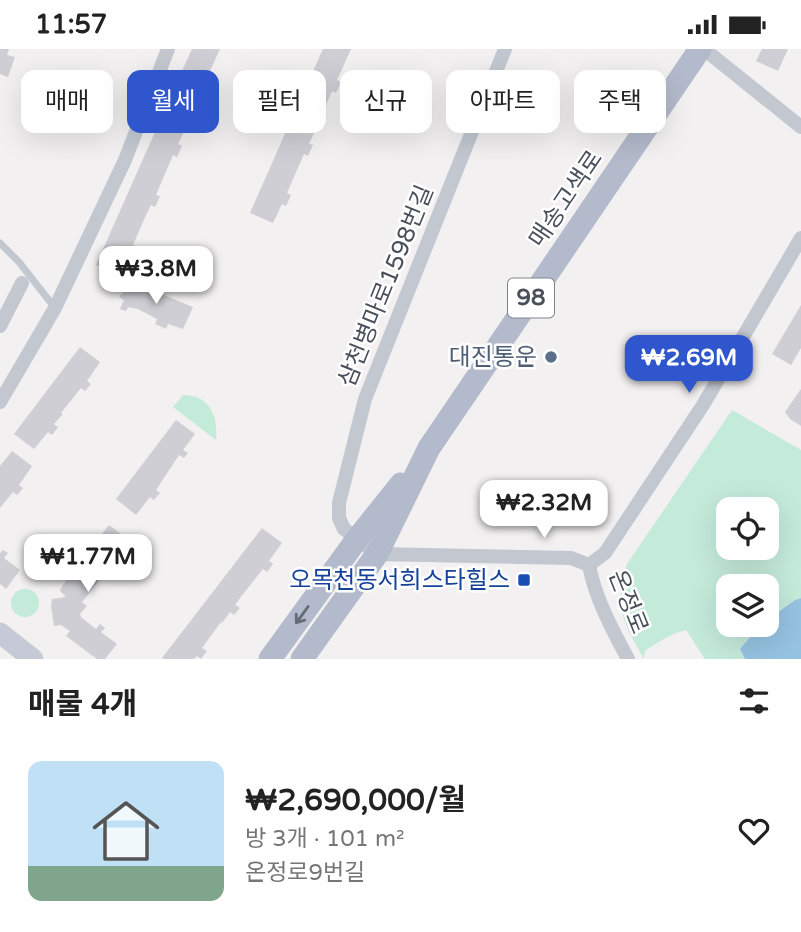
<!DOCTYPE html>
<html lang="ko">
<meta charset="utf-8">
<style>
:root{--surface:#fff;--page:#f2f2f2;--text:#222;--muted:#767676;--line:#e0e0e0;--accent:#2f56cc}
body{margin:0;font-family:"Varela Round","Noto Sans KR",sans-serif;background:var(--page);color:var(--text);height:100vh;display:flex;flex-direction:column;font-size:26px;white-space:nowrap}
*{box-sizing:border-box;margin:0}
p{font-size:23px;color:var(--muted)}
.icon{flex:none;width:38px;height:38px;fill:none;stroke:currentColor;stroke-width:2;stroke-linecap:round;stroke-linejoin:round}
.map{position:relative;height:610px;overflow:hidden}
.details{display:flex;flex-direction:column;background:var(--surface);flex:1}
.details>*{flex:none}
.banner{position:absolute;left:21px;top:21px;width:760px;height:63px;display:flex;gap:14px}
.fabs{position:absolute;left:716px;top:448px;display:grid;gap:14px}
.fabs a{display:grid;place-items:center;width:63px;height:63px;border-radius:14px;background:var(--surface);box-shadow:0 7px 28px #0002;font-size:35px}
.price{position:absolute;translate:-50% -60px;padding:0 16px;border-radius:14px;background:#fff;color:#222;font-size:23px;line-height:46px;filter:drop-shadow(0 2px 4px #0008)}
.price::after{content:'';position:absolute;left:50%;top:42px;width:21px;height:16px;margin-left:-10px;background:inherit;clip-path:polygon(0 0,100% 0,50% 100%)}
.price.on{background:var(--accent);color:#fff}
ul{padding:0;list-style:none}
li{display:flex;align-items:center;gap:21px;height:175px;padding:0 28px}
li+li{border-top:2px solid var(--line)}
li span{display:grid;place-items:center;flex:none;width:196px;height:140px;border-radius:14px;color:#555}
li>.icon{margin-inline-start:auto}
span .icon{width:84px;height:84px;fill:#fffc;stroke-width:1}
li b{font-size:30px}
h2{display:flex;justify-content:space-between;align-items:center;height:84px;padding:0 28px;font-size:30px}
.tag{padding:0 24px;border-radius:14px;background:var(--surface);box-shadow:0 7px 28px #0002;font-size:24px;line-height:63px}
.tag.on{background:var(--accent);color:#fff}
.status{display:flex;justify-content:space-between;align-items:center;height:49px;padding:0 35px;background:var(--surface);direction:ltr}
.status svg{height:19px;fill:currentColor}
.map>svg:first-child{display:block}
.green{fill:#c4eada;fill-rule:evenodd}
.water{fill:#96c3e1}
.building{fill:#ceced4}
.lines{fill:none;stroke-linecap:round;stroke-linejoin:round}
.lane{stroke:#c2c7d0;stroke-width:7}
.street{stroke:#c2c7d0;stroke-width:14}
.secondary{stroke:#c5cad6;stroke-width:21}
.primary{stroke:#b3bacb;stroke-width:23}
.oneway{stroke:#646a77}
.service-dot{fill:#5c6f8a;stroke:#fff;stroke-width:2.5}
.transit-dot{fill:#1a4fb4;stroke:#fff;stroke-width:2.5}
.labels{text-anchor:middle;dominant-baseline:central;stroke-width:5;stroke-linejoin:round;paint-order:stroke}
.shield{fill:#fff;stroke:#80848c;stroke-width:2}
.shield-label{font-size:23px;font-weight:bold;fill:#4a505b}
.street-label{font-size:24px;fill:#4a505b;stroke:#fff}
.service-label{font-size:24px;fill:#4e5e75;stroke:#fff;text-anchor:end}
.transit-label{font-size:24px;fill:#164399;stroke:#fff;text-anchor:end}
</style>
<div class="status"><b>11:57</b><svg viewBox="0 0 49 12"><path d="M0 12V9h3v3zM5 12V6h3v6zM10 12V3h3v9zM15 12V0h3v12zM26 1h20v11H26zM47 4h2v5h-2z"/></svg></div>
<div class="map">
<svg width="801" height="610" viewBox="0 0 801 610">
<rect width="100%" height="100%" fill="#f2f0f0"/>
<g class="green">
<path d="M 183,346 C 210,346 218,367 216,391 L 173,358 Z"/>
<path d="M 732,361 L 801,401 L 801,549 L 795,551 L 767,571 L 766,537 L 728,537 L 728,576 L 760,576 L 740,600 L 745,610 L 705,610 L 686,581 C 670,585 658,593 645,602 L 644,610 C 623,573 614,558 627,515 ZM 728,460 L 766,460 L 766,499 L 728,499 Z"/>
<circle cx="25" cy="554" r="14"/>
</g>
<path class="water" d="M 801,549 L 801,610 L 745,610 L 740,600 L 760,576 L 766,576 L 767,571 L 795,551 Z"/>
<g class="building">
<path d="M 0,0 L 9,0 L 7,6 L 15,8 L 8,28 L 0,25 Z"/>
<path d="M 192,0 L 220,0 L 209,24 L 214,26 L 209,37 L 205,35 L 196,55 L 172,44 Z"/>
<path d="M 323,0 L 351,0 L 337,31 L 341,33 L 336,44 L 332,42 L 324,61 L 300,51 Z"/>
<path d="M 762,0 L 788,0 L 778,22 L 756,12 Z"/>
<path d="M 294,64 L 318,75 L 309,95 L 313,96 L 308,107 L 304,105 L 287,144 L 291,146 L 286,157 L 282,155 L 273,174 L 250,164 Z"/>
<path d="M 163,65 L 187,76 L 178,95 L 182,97 L 177,108 L 173,106 L 156,146 L 160,147 L 155,158 L 151,156 L 146,166 L 133,196 L 138,198 L 133,208 L 128,207 L 120,226 L 112,222 L 111,225 L 101,221 L 103,218 L 96,216 Z"/>
<path d="M 132,233 L 193,258 L 183,280 L 168,275 L 166,280 L 155,275 L 157,270 L 138,260 L 128,258 L 126,262 L 120,260 L 124,251 L 119,248 Z"/>
<path d="M 801,256 L 801,299 L 791,316 L 772,305 Z"/>
<path d="M 80,298 L 100,313 L 87,332 L 91,335 L 85,342 L 81,339 L 61,364 L 63,365 L 54,375 L 58,378 L 52,386 L 48,383 L 34,400 L 14,385 Z"/>
<path d="M 801,340 L 801,377 L 790,370 L 785,363 Z"/>
<path d="M 176,371 L 195,385 L 183,401 L 188,404 L 184,409 L 179,406 L 156,441 L 160,444 L 154,451 L 150,448 L 136,466 L 116,450 Z"/>
<path d="M 12,402 L 32,417 L 19,436 L 23,439 L 17,446 L 13,443 L 0,459 L 0,417 Z"/>
<path d="M 109,476 L 129,491 L 115,510 L 120,513 L 114,521 L 110,518 L 82,553 L 87,557 L 80,565 L 81,568 L 96,580 L 100,575 L 105,579 L 101,583 L 117,595 L 105,610 L 97,610 L 66,587 L 70,582 L 61,576 L 54,577 L 51,557 L 52,550 L 66,548 L 60,542 L 62,537 Z"/>
<path d="M 262,479 L 282,494 L 269,512 L 273,515 L 267,523 L 263,520 L 243,545 L 235,556 L 240,559 L 234,566 L 230,563 L 222,574 L 221,573 L 202,599 L 207,602 L 201,610 L 197,607 L 194,610 L 164,610 L 162,609 Z"/>
<path d="M 3,501 L 8,504 L 4,509 L 20,521 L 6,540 L 0,535 L 0,504 Z"/>
</g>
<g class="lines">
<path class="lane" d="M 0,194 L 19,213 L 55,259"/>
<g class="street">
<path d="M 505,0 L 365,350 L 339,454 L 339,469 L 344,480 L 377,505 L 571,509 L 589,516 C 595,549 612,580 628,610"/>
<path d="M 704,0 L 801,78"/>
<path d="M 0,277 L 22,234"/>
<path d="M 0,353 L 55,259 L 125,111 L 168,0"/>
<path d="M 589,516 L 605,504 L 703,356 L 801,189"/>
</g>
<path class="secondary" d="M 0,584 L 33,610"/>
<g class="primary">
<path d="M 270,610 L 357,490 L 401,435"/>
<path d="M 302,610 L 377,505 L 429,399 L 700,0"/>
</g>
</g>
<defs><path id="oneway-shaft" d="M-6 0H5M1.5-3L5.5 0L1.5 3" fill="none" stroke-width="1.6" stroke-linecap="round" stroke-linejoin="round" transform="scale(1.75)"/></defs>
<use class="oneway" href="#oneway-shaft" transform="translate(302 566) rotate(126)"/>
<circle class="service-dot" cx="551" cy="308" r="7"/>
<rect class="transit-dot" x="517" y="524" width="14" height="14" rx="3.5"/>
<g class="labels">
<rect class="shield" x="508" y="229.5" width="46" height="39" rx="5"/>
<g class="shield-label">
<text x="531" y="249">98</text>
</g>
<g class="street-label">
<text transform="translate(566 150) rotate(-56)">매송고색로</text>
<text transform="translate(386 237) rotate(-68)">삼천병마로1598번길</text>
<text transform="translate(628 553) rotate(68)">온정로</text>
</g>
<g class="service-label">
<text x="537" y="308">대진통운</text>
</g>
<g class="transit-label">
<text x="510" y="531">오목천동서희스타힐스</text>
</g>
</g>
</svg>
<div class="fabs">
<a><svg class="icon" aria-label="locate" viewBox="0 0 24 24"><circle cx="12" cy="12" r="6"/><path d="M12 2v4M12 18v4M2 12h4M18 12h4"/></svg></a>
<a><svg class="icon" aria-label="layers" viewBox="0 0 24 24"><path d="M12 4l9 5-9 5-9-5zM3 14l9 5 9-5"/></svg></a>
</div>
<b class="price" style="left:156px;top:257px">₩3.8M</b>
<b class="price on" style="left:689px;top:346px">₩2.69M</b>
<b class="price" style="left:544px;top:491px">₩2.32M</b>
<b class="price" style="left:88px;top:545px">₩1.77M</b>
<div class="banner">
<a class="tag">매매</a>
<a class="tag on">월세</a>
<a class="tag">필터</a>
<a class="tag">신규</a>
<a class="tag">아파트</a>
<a class="tag">주택</a>
</div>
</div>
<section class="details">
<h2>매물 4개<svg class="icon" aria-label="filters" viewBox="0 0 24 24"><path d="M4 7h16M4 17h16"/><circle cx="9" cy="7" r="2"/><circle cx="15" cy="17" r="2"/></svg></h2>
<ul>
<li><span style="background:linear-gradient(#bfe0f5 75%,#7fa58c 0)"><svg class="icon" aria-label="home" viewBox="0 0 24 24"><path d="M3 11l9-7 9 7M6 9v11h12V9"/></svg></span><div><b>₩2,690,000/월</b><p>방 3개 · 101 m²</p><p>온정로9번길</p></div><svg class="icon" aria-label="heart" viewBox="0 0 24 24"><path d="M12 20l-8-8c-3-5 5-10 8-4 3-6 11-1 8 4z"/></svg></li>
</ul>
</section>
